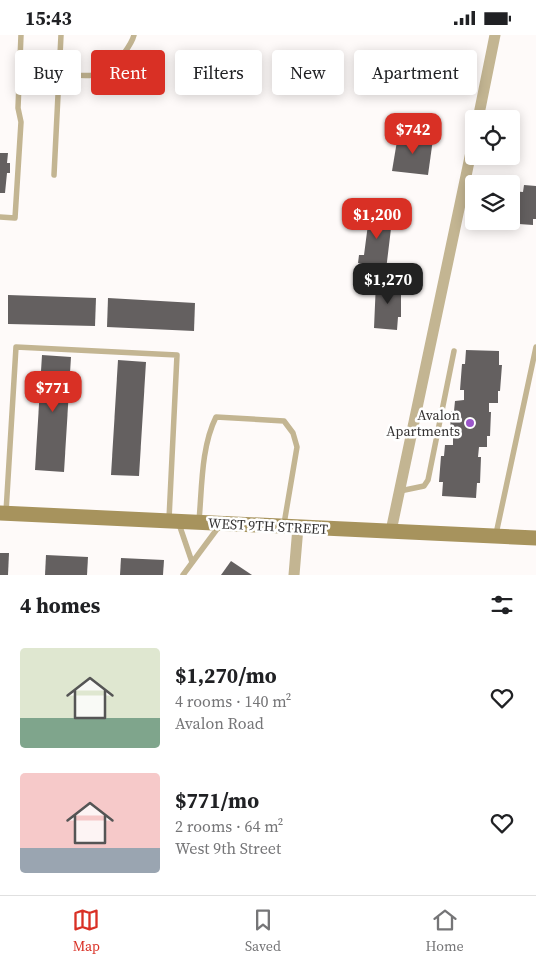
<!DOCTYPE html>
<meta charset="utf-8">
<style>
:root{--surface:#fff;--page:#f6f6f6;--text:#202124;--muted:#757577;--line:#e0e0e0;--accent:#d93025}
body{margin:0;font-family:"Source Serif 4",serif;background:var(--page);color:var(--text);height:100vh;display:flex;flex-direction:column;font-size:19px;white-space:nowrap}
*{box-sizing:border-box;margin:0}
p{font-size:16px;color:var(--muted)}
.icon{flex:none;width:28px;height:28px;fill:none;stroke:currentColor;stroke-width:2;stroke-linecap:round;stroke-linejoin:round}
.map{position:relative;height:540px;overflow:hidden}
.sheet{display:flex;flex-direction:column;background:var(--surface);flex:1}
.sheet>*{flex:none}
.banner{position:absolute;left:15px;top:15px;width:506px;height:45px;display:flex;gap:10px}
.tools{position:absolute;left:465px;top:75px;display:grid;gap:10px}
.tools a{display:grid;place-items:center;width:55px;height:55px;border-radius:5px;background:var(--surface);box-shadow:0 2px 12px #0003;font-size:25px}
.price{position:absolute;translate:-50% -42px;padding:0 11px;border-radius:10px;background:var(--accent);color:#fff;font-size:16px;line-height:32px;filter:drop-shadow(0 1px 2px #0008)}
.price::after{content:'';position:absolute;left:50%;top:30px;width:15px;height:11px;margin-left:-8px;background:inherit;clip-path:polygon(0 0,100% 0,50% 100%)}
.price.selected{background:#222;color:#fff}
ul{padding:0;list-style:none}
li{display:flex;align-items:center;gap:15px;height:125px;padding:0 20px}
li span{display:grid;place-items:center;flex:none;width:140px;height:100px;border-radius:5px;color:#555}
li>.icon{margin-inline-start:auto}
span .icon{width:60px;height:60px;fill:#fffc;stroke-width:1}
li b{font-size:21px}
h2{display:flex;justify-content:space-between;align-items:center;height:60px;padding:0 20px;font-size:21px}
.chip{padding:0 18px;border-radius:5px;background:var(--surface);box-shadow:0 2px 12px #0003;font-size:18px;line-height:45px}
.chip.selected{background:var(--accent);color:#fff}
.status{display:flex;justify-content:space-between;align-items:center;height:35px;padding:0 25px;background:var(--surface);direction:ltr}
.status svg{height:14px;fill:currentColor}
.tabs{display:flex;justify-content:space-around;align-items:center;height:70px;border-top:1px solid var(--line);background:var(--surface);font-size:14px;color:var(--muted)}
.tabs a{display:grid;justify-items:center;gap:2px}
.tabs .selected{color:var(--accent)}
.map>svg:first-child{display:block}
.building{fill:#646060}
.lines{fill:none;stroke-linecap:round;stroke-linejoin:round}
.lane{stroke:#c3b592;stroke-width:5.5}
.street{stroke:#c3b592;stroke-width:11}
.secondary{stroke:#a7935d;stroke-width:15}
.poi-dot{fill:#9b56ca;stroke:#fff;stroke-width:2}
.labels{text-anchor:middle;dominant-baseline:central;stroke-width:5;stroke-linejoin:round;paint-order:stroke}
.poi-label{font-size:14px;fill:#343232;stroke:#fff;text-anchor:end}
.street-label{font-size:14px;fill:#343232;stroke:#fff}
</style>
<div class="status"><b>15:43</b><svg viewBox="0 0 49 12"><path d="M0 12V9h3v3zM5 12V6h3v6zM10 12V3h3v9zM15 12V0h3v12zM26 1h20v11H26zM47 4h2v5h-2z"/></svg></div>
<div class="map">
<svg width="536" height="540" viewBox="0 0 536 540">
<rect width="100%" height="100%" fill="#fefaf9"/>
<g class="building">
<path d="M 398,100 L 433,104 L 428,140 L 392,136 Z"/>
<path d="M 0,118 L 8,118 L 7,128 L 10,128 L 10,138 L 7,138 L 5,158 L 0,158 Z"/>
<path d="M 524,150 L 536,151 L 536,184 L 533,184 L 533,190 L 506,188 L 506,186 L 511,186 L 511,156 L 523,157 Z"/>
<path d="M 370,174 L 393,177 L 386,235 L 363,233 L 363,229 L 358,228 L 359,220 L 364,220 Z"/>
<path d="M 376,247 L 401,248 L 401,282 L 398,282 L 397,295 L 374,293 Z"/>
<path d="M 8,260 L 96,263 L 95,291 L 8,289 Z"/>
<path d="M 108,263 L 195,268 L 194,296 L 107,292 Z"/>
<path d="M 466,315 L 499,316 L 499,330 L 502,330 L 500,356 L 498,356 L 498,368 L 489,368 L 489,377 L 491,377 L 490,401 L 487,401 L 487,412 L 479,412 L 478,422 L 481,422 L 480,448 L 477,448 L 476,463 L 442,461 L 443,447 L 439,447 L 441,421 L 444,421 L 445,410 L 453,410 L 453,400 L 450,399 L 451,376 L 454,376 L 455,366 L 464,365 L 464,355 L 460,355 L 462,329 L 465,329 Z"/>
<path d="M 42,320 L 71,322 L 64,437 L 35,435 Z"/>
<path d="M 118,325 L 146,327 L 139,441 L 111,440 Z"/>
<path d="M 0,518 L 9,518 L 8,540 L 0,540 Z"/>
<path d="M 46,520 L 88,522 L 87,540 L 45,540 Z"/>
<path d="M 121,523 L 164,525 L 163,540 L 120,540 Z"/>
<path d="M 231,526 L 252,540 L 221,540 Z"/>
</g>
<g class="lines">
<g class="lane">
<path d="M 58,39 C 88,40 103,47 122,21 C 127,14 132,8 134,0"/>
<path d="M 54,140 L 61,0"/>
<path d="M 0,182 L 15,183 L 21,87 L 18,73 L 21,0"/>
<path d="M 400,456 L 424,451 L 428,445 L 454,316"/>
<path d="M 6,477 L 16,312 L 177,320 L 169,484"/>
<path d="M 199,486 C 202,453 201,412 216,382 L 284,386 L 293,398 L 297,412 L 284,489"/>
<path d="M 179,489 L 192,527"/>
<path d="M 496,499 L 536,312"/>
<path d="M 183,540 L 220,490"/>
</g>
<g class="street">
<path d="M 478,84 L 495,0"/>
<path d="M 391,496 L 474,103"/>
<path d="M 294,540 L 298,492"/>
</g>
<path class="secondary" d="M 0,478 L 536,503"/>
</g>
<circle class="poi-dot" cx="470" cy="388" r="5"/>
<g class="labels">
<g class="poi-label">
<text x="460" y="380">Avalon<tspan x="460" dy="16">Apartments</tspan></text>
</g>
<g class="street-label">
<text transform="translate(268 491) rotate(3)">WEST 9TH STREET</text>
</g>
</g>
</svg>
<div class="tools">
<a><svg class="icon" aria-label="locate" viewBox="0 0 24 24"><circle cx="12" cy="12" r="6"/><path d="M12 2v4M12 18v4M2 12h4M18 12h4"/></svg></a>
<a><svg class="icon" aria-label="layers" viewBox="0 0 24 24"><path d="M12 4l9 5-9 5-9-5zM3 14l9 5 9-5"/></svg></a>
</div>
<b class="price" style="left:413px;top:120px">$742</b>
<b class="price" style="left:377px;top:205px">$1,200</b>
<b class="price selected" style="left:388px;top:270px">$1,270</b>
<b class="price" style="left:53px;top:378px">$771</b>
<div class="banner">
<a class="chip">Buy</a>
<a class="chip selected">Rent</a>
<a class="chip">Filters</a>
<a class="chip">New</a>
<a class="chip">Apartment</a>
</div>
</div>
<section class="sheet">
<h2>4 homes<svg class="icon" aria-label="filters" viewBox="0 0 24 24"><path d="M4 7h16M4 17h16"/><circle cx="9" cy="7" r="2"/><circle cx="15" cy="17" r="2"/></svg></h2>
<ul>
<li><span style="background:linear-gradient(#dfe7d0 70%,#7fa58c 0)"><svg class="icon" aria-label="home" viewBox="0 0 24 24"><path d="M3 11l9-7 9 7M6 9v11h12V9"/></svg></span><div><b>$1,270/mo</b><p>4 rooms · 140 m²</p><p>Avalon Road</p></div><svg class="icon" aria-label="heart" viewBox="0 0 24 24"><path d="M12 20l-8-8c-3-5 5-10 8-4 3-6 11-1 8 4z"/></svg></li>
<li><span style="background:linear-gradient(#f6c9c9 75%,#9aa5b1 0)"><svg class="icon" aria-label="home" viewBox="0 0 24 24"><path d="M3 11l9-7 9 7M6 9v11h12V9"/></svg></span><div><b>$771/mo</b><p>2 rooms · 64 m²</p><p>West 9th Street</p></div><svg class="icon" aria-label="heart" viewBox="0 0 24 24"><path d="M12 20l-8-8c-3-5 5-10 8-4 3-6 11-1 8 4z"/></svg></li>
</ul>
</section>
<nav class="tabs">
<a class="selected"><svg class="icon" aria-label="map" viewBox="0 0 24 24"><path d="M3 6l6-2 6 2 6-2v14l-6 2-6-2-6 2zM9 4v14M15 6v14"/></svg>Map</a>
<a><svg class="icon" aria-label="saved" viewBox="0 0 24 24"><path d="M7 4h10v16l-5-4-5 4z"/></svg>Saved</a>
<a><svg class="icon" aria-label="home" viewBox="0 0 24 24"><path d="M3 11l9-7 9 7M6 9v11h12V9"/></svg>Home</a>
</nav>
